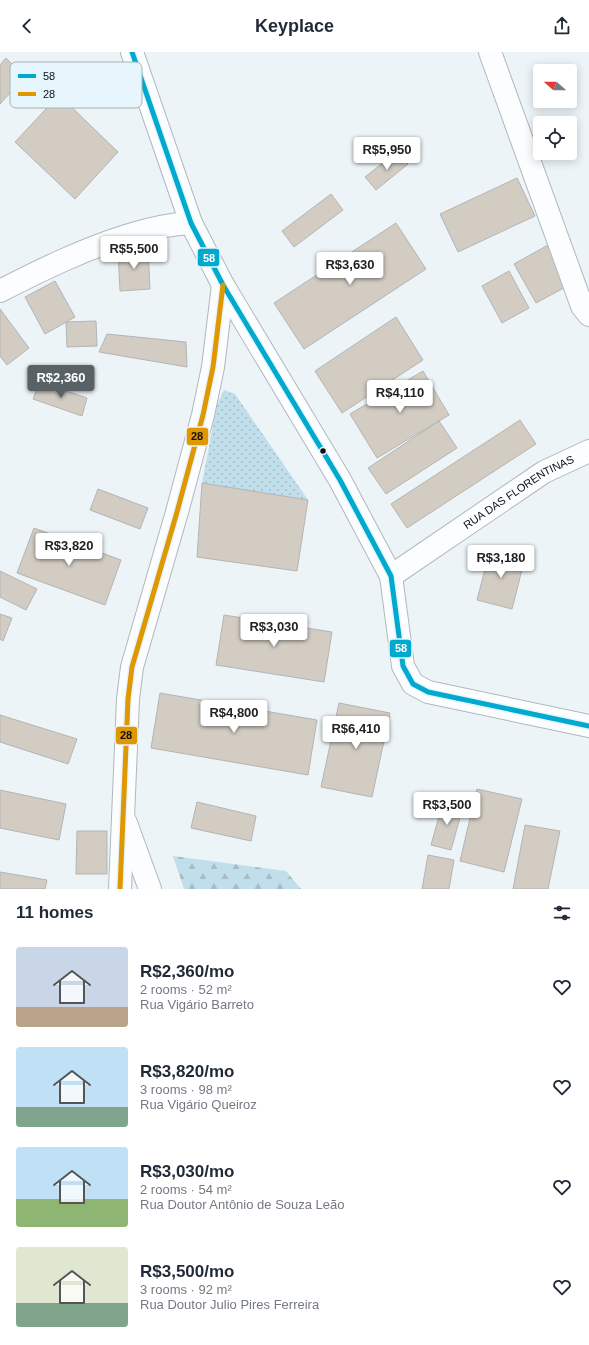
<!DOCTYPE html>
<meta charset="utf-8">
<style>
:root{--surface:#fff;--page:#f6f6f7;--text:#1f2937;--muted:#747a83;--accent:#586165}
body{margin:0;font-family:Arial,sans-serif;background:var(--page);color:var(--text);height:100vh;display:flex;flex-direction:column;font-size:15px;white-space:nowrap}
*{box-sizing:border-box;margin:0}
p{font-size:13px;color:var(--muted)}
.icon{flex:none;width:22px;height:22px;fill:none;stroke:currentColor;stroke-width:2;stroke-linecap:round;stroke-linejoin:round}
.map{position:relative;height:837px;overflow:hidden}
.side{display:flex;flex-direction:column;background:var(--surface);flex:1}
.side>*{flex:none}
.needle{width:26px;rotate:291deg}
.fabs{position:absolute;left:533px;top:12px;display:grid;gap:8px}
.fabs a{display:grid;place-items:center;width:44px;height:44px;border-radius:4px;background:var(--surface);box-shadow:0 2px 10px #0003;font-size:20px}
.price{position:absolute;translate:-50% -34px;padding:0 9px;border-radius:4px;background:#fff;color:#222;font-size:13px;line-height:26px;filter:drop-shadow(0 1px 2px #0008)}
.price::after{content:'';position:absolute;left:50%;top:24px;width:12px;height:9px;margin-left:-6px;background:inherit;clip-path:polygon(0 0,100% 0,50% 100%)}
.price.on{background:var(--accent);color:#fff}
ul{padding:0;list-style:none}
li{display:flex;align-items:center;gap:12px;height:100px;padding:0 16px}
li span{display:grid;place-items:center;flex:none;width:112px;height:80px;border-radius:4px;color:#555}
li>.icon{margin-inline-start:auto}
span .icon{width:48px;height:48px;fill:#fffc;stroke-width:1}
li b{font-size:17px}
h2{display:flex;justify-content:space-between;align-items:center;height:48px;padding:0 16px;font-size:17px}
header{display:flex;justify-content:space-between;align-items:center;height:52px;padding:0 16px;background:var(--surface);font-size:18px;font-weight:700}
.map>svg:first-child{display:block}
.forest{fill:url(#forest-firs)}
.park{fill:url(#park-dots)}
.building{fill:#d2ccc3;stroke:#b4b4b3}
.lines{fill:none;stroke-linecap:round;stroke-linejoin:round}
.minor-casing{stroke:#b0b8bc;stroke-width:24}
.tertiary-casing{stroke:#b0b8bc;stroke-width:24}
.minor{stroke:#fcfdfe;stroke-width:22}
.tertiary{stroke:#fcfdfe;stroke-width:22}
.bus-1-casing{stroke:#e7f6fd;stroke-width:8}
.bus-2-casing{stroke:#e7f6fd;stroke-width:8}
.bus-1{stroke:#00a9ce;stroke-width:5}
.bus-2{stroke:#df9702;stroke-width:5}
.bus-dot{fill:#091216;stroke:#e7f6fd;stroke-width:1.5}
.labels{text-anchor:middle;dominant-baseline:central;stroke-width:3;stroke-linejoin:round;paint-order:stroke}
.street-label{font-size:11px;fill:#091216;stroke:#e7f6fd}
.key{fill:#e7f6fd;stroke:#a4b2b8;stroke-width:1}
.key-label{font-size:11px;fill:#091216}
.line-badge{stroke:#e7f6fd;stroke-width:1.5}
.badge-label{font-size:11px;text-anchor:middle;font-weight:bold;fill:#fff}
.pale-badge-label{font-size:11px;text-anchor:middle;font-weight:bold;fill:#111}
</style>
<header><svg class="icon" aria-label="back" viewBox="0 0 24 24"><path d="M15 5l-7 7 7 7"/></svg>Keyplace<svg class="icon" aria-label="share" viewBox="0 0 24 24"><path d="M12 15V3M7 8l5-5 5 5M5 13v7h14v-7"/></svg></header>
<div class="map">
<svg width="589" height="837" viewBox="0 0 589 837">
<defs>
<pattern id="forest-firs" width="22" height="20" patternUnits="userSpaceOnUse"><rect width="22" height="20" fill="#c1deeb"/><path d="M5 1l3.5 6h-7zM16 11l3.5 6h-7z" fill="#a4bdc9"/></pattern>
<pattern id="park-dots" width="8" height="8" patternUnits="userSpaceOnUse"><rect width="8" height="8" fill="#c1deeb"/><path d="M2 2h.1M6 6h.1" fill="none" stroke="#a4bdc9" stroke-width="1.8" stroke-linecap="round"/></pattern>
</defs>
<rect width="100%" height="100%" fill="#ecf4f8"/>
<path class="forest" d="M 173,804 L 286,819 L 301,837 L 184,837 Z"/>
<path class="park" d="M 224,338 L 235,342 L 308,448 L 202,431 L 217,353 Z"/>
<g class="building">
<path d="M 6,6 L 25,25 L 0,52 L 0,13 Z"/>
<path d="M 59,43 L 118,100 L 75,147 L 15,90 Z"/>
<path d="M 398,99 L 408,112 L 376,138 L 365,125 Z"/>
<path d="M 517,126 L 535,164 L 458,200 L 440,162 Z"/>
<path d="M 331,142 L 343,158 L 294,195 L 282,179 Z"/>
<path d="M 396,171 L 426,217 L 304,297 L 274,251 Z"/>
<path d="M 548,193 L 571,232 L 536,251 L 514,212 Z"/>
<path d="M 148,196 L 150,237 L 120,239 L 118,198 Z"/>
<path d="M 509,219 L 529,256 L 502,271 L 482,234 Z"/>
<path d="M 55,229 L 75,265 L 45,282 L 25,245 Z"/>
<path d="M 0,257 L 29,296 L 7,313 L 0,304 Z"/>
<path d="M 396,265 L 423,308 L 342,361 L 315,319 Z"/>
<path d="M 96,269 L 97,294 L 67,295 L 66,270 Z"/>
<path d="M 107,282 L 186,290 L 187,315 L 99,300 Z"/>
<path d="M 423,319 L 449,363 L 377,406 L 350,362 Z"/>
<path d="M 40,330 L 87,346 L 82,364 L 33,347 Z"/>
<path d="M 520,368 L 536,392 L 407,476 L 391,452 Z"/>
<path d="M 439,369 L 457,396 L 386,442 L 368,416 Z"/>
<path d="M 202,431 L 308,448 L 297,519 L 197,505 Z"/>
<path d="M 98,437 L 148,456 L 140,477 L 90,458 Z"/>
<path d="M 34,476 L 121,508 L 105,553 L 17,521 Z"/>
<path d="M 490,498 L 525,506 L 512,557 L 477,548 Z"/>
<path d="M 0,519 L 37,537 L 26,558 L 0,545 Z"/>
<path d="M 0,562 L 12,566 L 3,589 L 0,587 Z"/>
<path d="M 224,563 L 332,580 L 324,630 L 216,613 Z"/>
<path d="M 160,641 L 317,668 L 308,723 L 151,696 Z"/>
<path d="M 339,651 L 390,661 L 372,745 L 321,735 Z"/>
<path d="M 0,663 L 77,687 L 68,712 L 0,690 Z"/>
<path d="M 477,737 L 522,747 L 504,820 L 460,809 Z"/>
<path d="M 0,738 L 66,752 L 59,788 L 0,776 Z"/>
<path d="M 197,750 L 256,764 L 251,789 L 191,776 Z"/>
<path d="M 443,750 L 463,755 L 451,798 L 431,793 Z"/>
<path d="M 525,773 L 560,779 L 548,837 L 513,837 Z"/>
<path d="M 77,779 L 107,779 L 107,822 L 76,822 Z"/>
<path d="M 428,803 L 454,808 L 449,837 L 422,837 Z"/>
<path d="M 0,820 L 47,828 L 45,837 L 0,837 Z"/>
</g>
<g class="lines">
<g class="minor-casing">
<g id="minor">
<path d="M 490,0 L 582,254 L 589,263"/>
<path d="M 0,239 C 41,218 82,198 126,184 C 148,177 168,172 191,171"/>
<path id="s1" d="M 391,524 L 544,420 L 589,399"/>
<path d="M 126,771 L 150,837"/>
<path d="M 120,837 L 128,647 L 132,615 L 177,460 L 203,363 L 213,315 L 223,233"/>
</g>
</g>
<g class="tertiary-casing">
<path id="tertiary" d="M 132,0 L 191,171 L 223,233 L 340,428 L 391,524 L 403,614 L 413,632 L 428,640 L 589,674"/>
</g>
<use href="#minor" class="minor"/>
<use href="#tertiary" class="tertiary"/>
<g class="bus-1-casing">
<path id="bus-1" d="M 132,0 L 191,171 L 223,233 L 340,428 L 391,524 L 403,614 L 413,632 L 428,640 L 589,674"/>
</g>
<g class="bus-2-casing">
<path id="bus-2" d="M 120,837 L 128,647 L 132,615 L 177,460 L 203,363 L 213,315 L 223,233"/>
</g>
<use href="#bus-1" class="bus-1"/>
<use href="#bus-2" class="bus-2"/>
</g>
<circle class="bus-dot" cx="323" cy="399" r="3.5"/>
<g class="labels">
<g class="street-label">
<text stroke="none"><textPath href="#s1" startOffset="153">RUA DAS FLORENTINAS</textPath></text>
</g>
</g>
<rect x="10" y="10" width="132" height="46" rx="6" class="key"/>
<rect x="18" y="22" width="18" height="4" fill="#00a9ce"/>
<rect x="18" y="40" width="18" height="4" fill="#df9702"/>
<g class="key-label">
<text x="43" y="28">58</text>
<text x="43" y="46">28</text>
</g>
<g class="line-badge">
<rect x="197" y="196" width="23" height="19" rx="4" fill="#00a9ce"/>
<rect x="186" y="375" width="23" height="19" rx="4" fill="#df9702"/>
<rect x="389" y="587" width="23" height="19" rx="4" fill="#00a9ce"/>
<rect x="115" y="674" width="23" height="19" rx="4" fill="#df9702"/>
</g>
<g class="badge-label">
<text x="209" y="210">58</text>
<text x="401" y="600">58</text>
</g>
<g class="pale-badge-label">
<text x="197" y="388">28</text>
<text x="126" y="687">28</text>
</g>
</svg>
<div class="fabs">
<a><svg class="needle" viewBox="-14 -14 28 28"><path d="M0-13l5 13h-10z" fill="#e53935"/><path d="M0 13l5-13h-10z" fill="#747a83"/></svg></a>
<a><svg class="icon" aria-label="locate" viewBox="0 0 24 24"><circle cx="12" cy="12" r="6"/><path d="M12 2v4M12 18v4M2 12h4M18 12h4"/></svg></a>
</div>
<b class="price" style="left:387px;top:119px">R$5,950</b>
<b class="price" style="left:134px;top:218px">R$5,500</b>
<b class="price" style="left:350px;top:234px">R$3,630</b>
<b class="price on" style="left:61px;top:347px">R$2,360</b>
<b class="price" style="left:400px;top:362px">R$4,110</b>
<b class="price" style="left:69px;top:515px">R$3,820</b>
<b class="price" style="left:501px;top:527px">R$3,180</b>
<b class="price" style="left:274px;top:596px">R$3,030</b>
<b class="price" style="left:234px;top:682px">R$4,800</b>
<b class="price" style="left:356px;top:698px">R$6,410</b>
<b class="price" style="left:447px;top:774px">R$3,500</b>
</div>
<section class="side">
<h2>11 homes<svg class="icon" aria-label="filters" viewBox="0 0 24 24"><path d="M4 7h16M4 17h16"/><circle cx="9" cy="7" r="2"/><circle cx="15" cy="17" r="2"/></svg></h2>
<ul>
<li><span style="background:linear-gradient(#c9d6e8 75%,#b9a48a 0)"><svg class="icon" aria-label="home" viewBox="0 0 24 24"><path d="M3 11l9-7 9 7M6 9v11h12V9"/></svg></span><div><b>R$2,360/mo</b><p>2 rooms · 52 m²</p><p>Rua Vigário Barreto</p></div><svg class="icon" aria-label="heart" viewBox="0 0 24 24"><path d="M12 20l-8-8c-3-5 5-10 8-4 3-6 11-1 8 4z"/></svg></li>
<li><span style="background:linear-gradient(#bfe0f5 75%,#7fa58c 0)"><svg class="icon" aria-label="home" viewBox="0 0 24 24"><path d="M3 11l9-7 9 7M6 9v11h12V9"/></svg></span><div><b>R$3,820/mo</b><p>3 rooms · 98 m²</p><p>Rua Vigário Queiroz</p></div><svg class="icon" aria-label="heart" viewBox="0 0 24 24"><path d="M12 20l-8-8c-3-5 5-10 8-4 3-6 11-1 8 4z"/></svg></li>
<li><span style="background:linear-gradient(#bfe0f5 65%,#8fb573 0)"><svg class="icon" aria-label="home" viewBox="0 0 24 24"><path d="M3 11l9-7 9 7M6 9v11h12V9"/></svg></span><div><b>R$3,030/mo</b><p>2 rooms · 54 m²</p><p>Rua Doutor Antônio de Souza Leão</p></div><svg class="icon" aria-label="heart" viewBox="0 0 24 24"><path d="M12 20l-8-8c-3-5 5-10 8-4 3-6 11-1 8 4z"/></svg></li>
<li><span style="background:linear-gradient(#dfe7d0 70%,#7fa58c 0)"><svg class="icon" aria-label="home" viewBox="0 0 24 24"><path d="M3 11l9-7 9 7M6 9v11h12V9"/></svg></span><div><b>R$3,500/mo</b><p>3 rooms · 92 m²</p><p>Rua Doutor Julio Pires Ferreira</p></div><svg class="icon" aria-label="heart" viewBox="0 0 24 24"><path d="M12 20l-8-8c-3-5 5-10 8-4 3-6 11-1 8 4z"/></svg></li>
</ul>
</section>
